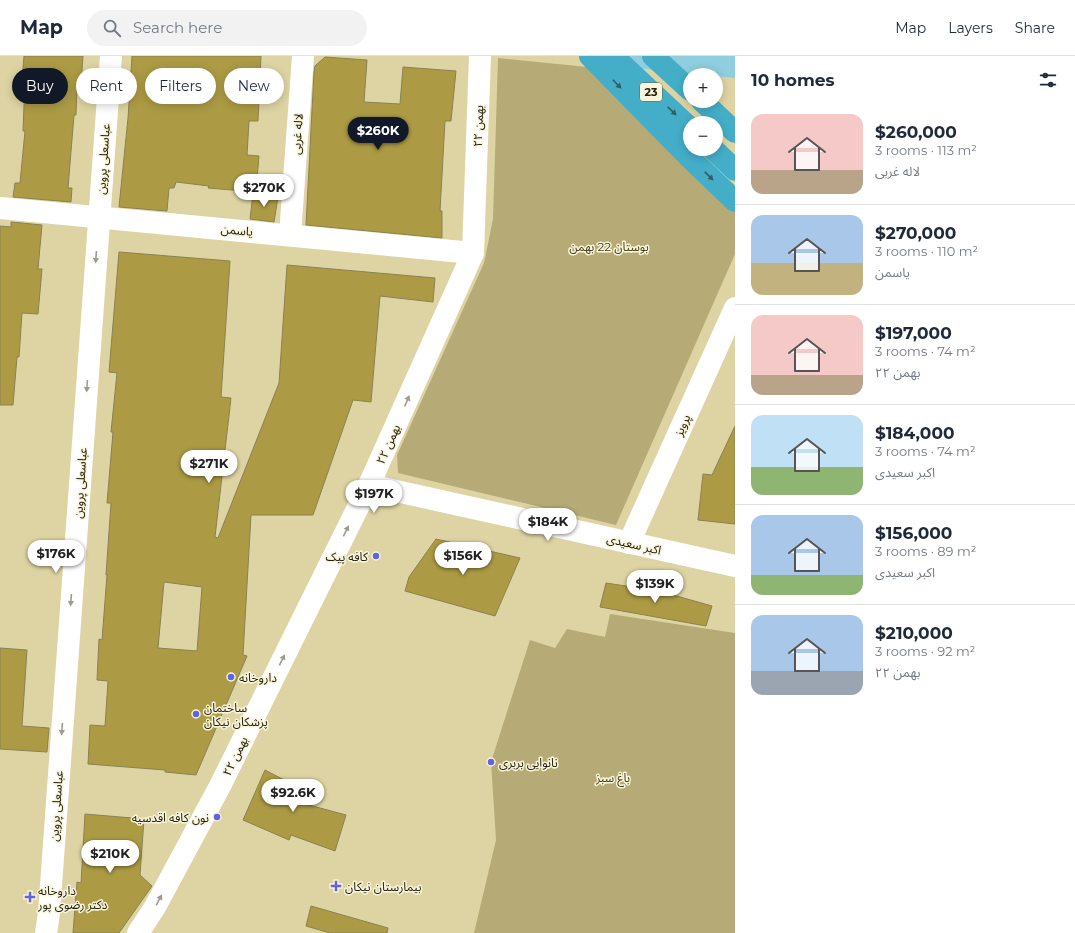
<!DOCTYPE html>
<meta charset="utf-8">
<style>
:root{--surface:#fff;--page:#f2f2f3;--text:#1f2937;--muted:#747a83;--line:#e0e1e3;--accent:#111827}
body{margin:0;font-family:Montserrat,"Noto Sans Arabic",sans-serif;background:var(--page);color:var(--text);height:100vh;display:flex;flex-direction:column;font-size:15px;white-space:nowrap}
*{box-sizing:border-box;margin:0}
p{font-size:13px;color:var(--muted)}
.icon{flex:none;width:22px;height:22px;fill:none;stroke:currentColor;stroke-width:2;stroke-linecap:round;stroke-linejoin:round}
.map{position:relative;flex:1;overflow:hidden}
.sheet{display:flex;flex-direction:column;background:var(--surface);width:340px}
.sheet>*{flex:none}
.top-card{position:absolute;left:12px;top:12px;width:380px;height:36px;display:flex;gap:8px}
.buttons{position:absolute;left:683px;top:12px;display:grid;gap:8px}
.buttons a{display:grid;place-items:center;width:40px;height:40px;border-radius:50%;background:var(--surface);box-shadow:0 2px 10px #0003;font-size:20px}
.price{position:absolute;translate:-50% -34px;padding:0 9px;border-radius:14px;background:#fff;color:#222;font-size:13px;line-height:26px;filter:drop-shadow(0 1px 2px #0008)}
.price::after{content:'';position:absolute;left:50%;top:24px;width:12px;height:9px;margin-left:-6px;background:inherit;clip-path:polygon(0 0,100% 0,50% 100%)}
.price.selected{background:var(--accent);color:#fff}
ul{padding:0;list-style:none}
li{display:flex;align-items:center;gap:12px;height:100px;padding:0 16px}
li+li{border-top:1px solid var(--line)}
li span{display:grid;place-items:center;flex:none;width:112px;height:80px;border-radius:12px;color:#555}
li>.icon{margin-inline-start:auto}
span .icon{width:48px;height:48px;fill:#fffc;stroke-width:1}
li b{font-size:17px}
h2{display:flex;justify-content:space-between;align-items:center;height:48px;padding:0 16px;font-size:17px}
.pill{padding:0 14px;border-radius:18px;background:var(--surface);box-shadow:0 2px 10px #0003;font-size:14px;line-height:36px}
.pill.selected{background:var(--accent);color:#fff}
header{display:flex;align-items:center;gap:24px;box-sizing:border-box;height:56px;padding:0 20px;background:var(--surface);border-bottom:1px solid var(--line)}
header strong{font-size:19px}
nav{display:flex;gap:22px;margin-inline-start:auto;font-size:14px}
.search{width:280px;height:36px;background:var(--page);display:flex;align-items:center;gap:10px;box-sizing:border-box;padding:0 14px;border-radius:22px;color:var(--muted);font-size:15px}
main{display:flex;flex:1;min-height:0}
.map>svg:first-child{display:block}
.green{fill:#b6ab76}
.building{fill:#ac9b44;stroke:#8a8153;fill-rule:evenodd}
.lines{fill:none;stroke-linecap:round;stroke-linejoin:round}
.minor{stroke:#fff;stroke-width:22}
.major{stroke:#8fcedf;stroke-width:22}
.highway{stroke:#44aec9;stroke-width:22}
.oneway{fill:#326062}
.oneway2{fill:#9c9b92}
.poi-dot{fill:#6264dd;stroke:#f9f4dc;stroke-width:1.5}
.labels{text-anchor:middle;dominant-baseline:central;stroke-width:3;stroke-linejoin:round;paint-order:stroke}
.shield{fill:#f9f4dc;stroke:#64604b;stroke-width:1}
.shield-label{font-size:11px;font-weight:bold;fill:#24200d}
.street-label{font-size:12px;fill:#24200d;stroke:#f9f4dc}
.park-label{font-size:12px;fill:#443d18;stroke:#f9f4dc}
.poi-label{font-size:12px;fill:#24200d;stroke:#f9f4dc;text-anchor:start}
</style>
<header>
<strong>Map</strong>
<div class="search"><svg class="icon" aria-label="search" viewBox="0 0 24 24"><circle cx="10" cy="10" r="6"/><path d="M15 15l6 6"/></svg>Search here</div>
<nav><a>Map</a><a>Layers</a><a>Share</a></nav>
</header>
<main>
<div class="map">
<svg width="735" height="877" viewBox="0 0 735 877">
<rect width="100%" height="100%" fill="#ded4a3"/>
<g class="green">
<path d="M 498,2 L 597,12 L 735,146 L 735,198 L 616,469 L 398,417 L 397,399 L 484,207 L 493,163 Z"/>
<path d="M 610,558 L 735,577 L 735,877 L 474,877 L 496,784 L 491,706 L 530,584 L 555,592 L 567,573 L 605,581 Z"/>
</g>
<g class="building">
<path d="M 24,0 L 83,0 L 81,29 L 77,29 L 76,59 L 74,59 L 68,132 L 72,132 L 71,146 L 13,141 L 15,127 L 20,127 L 25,75 L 23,75 L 25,24 L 22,24 Z"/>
<path d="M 132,0 L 261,0 L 258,65 L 249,65 L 247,99 L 259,100 L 256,136 L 208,132 L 209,130 L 176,126 L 174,132 L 169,132 L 167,155 L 119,151 L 128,62 Z"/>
<path d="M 325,1 L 367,4 L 364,46 L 400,48 L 403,11 L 456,15 L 451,65 L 445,65 L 440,155 L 442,155 L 442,182 L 306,169 L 314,16 L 315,10 Z"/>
<path d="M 253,138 L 278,141 L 274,166 L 250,163 Z"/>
<path d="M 11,166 L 42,169 L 38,213 L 42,213 L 38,258 L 22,257 L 19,301 L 17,301 L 13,349 L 0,349 L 0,170 L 11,171 Z"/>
<path d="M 119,196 L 230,205 L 221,341 L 231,342 L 215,481 L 218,482 L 279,327 L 287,209 L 435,222 L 433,246 L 380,240 L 371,346 L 353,344 L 313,459 L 251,459 L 243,599 L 247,600 L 196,719 L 165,716 L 165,714 L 88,708 L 90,669 L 105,670 L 108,625 L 97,624 L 99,583 L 102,584 L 107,519 L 106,519 L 111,447 L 107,447 L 113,376 L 111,376 L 117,317 L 109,316 ZM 164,526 L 202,531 L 197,595 L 158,592 Z"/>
<path d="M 735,370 L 735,468 L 698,464 L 703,418 L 712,419 Z"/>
<path d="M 436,483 L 520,502 L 495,560 L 405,535 L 409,521 Z"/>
<path d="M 606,527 L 659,535 L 712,550 L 706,570 L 600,551 Z"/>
<path d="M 0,592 L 27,594 L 22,670 L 49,672 L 47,696 L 0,693 Z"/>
<path d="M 265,714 L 292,728 L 294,724 L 316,734 L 309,749 L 346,759 L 335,795 L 291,779 L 289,784 L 243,764 Z"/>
<path d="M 85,758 L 144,763 L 140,819 L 152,830 L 119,877 L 73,877 L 77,826 L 81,827 Z"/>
<path d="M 311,850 L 388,872 L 387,877 L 330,877 L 306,870 Z"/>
</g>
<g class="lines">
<g class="minor">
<path d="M 0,152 L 473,197"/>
<path d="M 290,179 L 303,0"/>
<path d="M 369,429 L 735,510"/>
<path d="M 629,487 L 735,252"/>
<path d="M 46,877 L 49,857 L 111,0"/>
<path d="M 138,877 L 155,851 L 220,730 L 369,429 L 473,197 L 480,0"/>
</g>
<path class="major" d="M 627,0 L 735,11"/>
<g class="highway">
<path d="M 590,0 L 689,101 L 735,145"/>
<path d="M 613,0 L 690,72"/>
<path d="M 653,0 L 690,34"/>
<path d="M 702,45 L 735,76"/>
<path d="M 713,93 L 735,114"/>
</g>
</g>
<defs><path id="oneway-solid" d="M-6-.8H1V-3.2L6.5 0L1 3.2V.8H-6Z"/></defs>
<g class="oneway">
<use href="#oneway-solid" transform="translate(617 28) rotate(46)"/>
<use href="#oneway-solid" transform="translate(672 55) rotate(43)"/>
<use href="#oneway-solid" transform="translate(709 120) rotate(44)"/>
</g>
<g class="oneway2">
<use href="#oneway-solid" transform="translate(96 201) rotate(94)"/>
<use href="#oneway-solid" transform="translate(87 330) rotate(94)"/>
<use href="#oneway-solid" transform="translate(407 345) rotate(-66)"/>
<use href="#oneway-solid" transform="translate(346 475) rotate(-64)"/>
<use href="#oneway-solid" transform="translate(71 544) rotate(94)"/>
<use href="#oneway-solid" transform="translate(282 604) rotate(-64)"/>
<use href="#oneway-solid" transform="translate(62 673) rotate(94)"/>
<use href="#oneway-solid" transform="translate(159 844) rotate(-62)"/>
</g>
<g class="poi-dot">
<circle cx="376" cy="500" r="4"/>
<circle cx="231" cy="621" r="4"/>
<circle cx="196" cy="658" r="4"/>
<circle cx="491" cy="706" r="4"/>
<circle cx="217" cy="761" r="4"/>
<path d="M334 824h4v4h4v4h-4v4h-4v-4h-4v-4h4z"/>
<path d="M28 835h4v4h4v4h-4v4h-4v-4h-4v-4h4z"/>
</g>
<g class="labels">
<rect class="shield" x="640" y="27" width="22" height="18" rx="3"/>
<g class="shield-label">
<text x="651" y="36">23</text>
</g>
<g class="street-label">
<text transform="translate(478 70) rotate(-88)">۲۲ بهمن</text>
<text transform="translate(297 78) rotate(-86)">لاله غربی</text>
<text transform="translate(103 103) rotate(-86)">عباسعلی پروین</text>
<text transform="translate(237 174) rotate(5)">یاسمن</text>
<text transform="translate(682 369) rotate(-66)">پرویز</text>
<text transform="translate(388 388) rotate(-66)">۲۲ بهمن</text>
<text transform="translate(80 427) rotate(-86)">عباسعلی پروین</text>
<text transform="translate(634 488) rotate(13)">اکبر سعیدی</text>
<text transform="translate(235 700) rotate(-64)">۲۲ بهمن</text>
<text transform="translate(56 750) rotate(-86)">عباسعلی پروین</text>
</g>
<g class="park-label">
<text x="609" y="190">بوستان 22 بهمن</text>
<text x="613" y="721">باغ سبز</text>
</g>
<g class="poi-label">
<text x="368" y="500" text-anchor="end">کافه پیک</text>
<text x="239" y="621">داروخانه</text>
<text x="204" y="651">ساختمان<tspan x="204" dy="14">پزشکان نیکان</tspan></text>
<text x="499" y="706">نانوایی بربری</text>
<text x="209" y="761" text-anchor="end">نون کافه اقدسیه</text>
<text x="345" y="830">بیمارستان نیکان</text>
<text x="38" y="834">داروخانه<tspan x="38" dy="14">دکتر رضوی پور</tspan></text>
</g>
</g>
</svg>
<div class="buttons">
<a>+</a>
<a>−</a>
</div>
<b class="price selected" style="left:378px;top:95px">$260K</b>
<b class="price" style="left:264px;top:152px">$270K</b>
<b class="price" style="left:209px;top:428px">$271K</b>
<b class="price" style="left:374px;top:458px">$197K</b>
<b class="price" style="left:548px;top:486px">$184K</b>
<b class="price" style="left:56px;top:518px">$176K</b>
<b class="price" style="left:463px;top:520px">$156K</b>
<b class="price" style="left:655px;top:548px">$139K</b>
<b class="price" style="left:293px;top:757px">$92.6K</b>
<b class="price" style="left:110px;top:818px">$210K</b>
<div class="top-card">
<a class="pill selected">Buy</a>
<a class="pill">Rent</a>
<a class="pill">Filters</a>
<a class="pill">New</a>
</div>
</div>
<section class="sheet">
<h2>10 homes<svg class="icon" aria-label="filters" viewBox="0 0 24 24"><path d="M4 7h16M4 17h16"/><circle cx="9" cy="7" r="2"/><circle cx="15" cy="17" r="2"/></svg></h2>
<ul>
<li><span style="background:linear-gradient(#f6c9c9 70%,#b9a48a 0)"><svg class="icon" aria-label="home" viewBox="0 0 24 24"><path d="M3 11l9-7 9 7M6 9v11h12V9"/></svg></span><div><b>$260,000</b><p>3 rooms · 113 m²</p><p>لاله غربی</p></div></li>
<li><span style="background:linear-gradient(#a9c7e8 60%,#c2b280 0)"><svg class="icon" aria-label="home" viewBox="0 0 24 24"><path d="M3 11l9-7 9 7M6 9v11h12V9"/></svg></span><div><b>$270,000</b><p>3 rooms · 110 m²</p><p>یاسمن</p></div></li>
<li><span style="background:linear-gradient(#f6c9c9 75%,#b9a48a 0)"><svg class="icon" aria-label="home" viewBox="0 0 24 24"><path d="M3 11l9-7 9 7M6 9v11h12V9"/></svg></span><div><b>$197,000</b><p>3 rooms · 74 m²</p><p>۲۲ بهمن</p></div></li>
<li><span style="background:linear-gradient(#bfe0f5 65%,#8fb573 0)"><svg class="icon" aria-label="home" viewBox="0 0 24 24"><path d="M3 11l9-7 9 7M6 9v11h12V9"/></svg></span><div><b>$184,000</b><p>3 rooms · 74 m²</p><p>اکبر سعیدی</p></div></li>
<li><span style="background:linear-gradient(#a9c7e8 75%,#8fb573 0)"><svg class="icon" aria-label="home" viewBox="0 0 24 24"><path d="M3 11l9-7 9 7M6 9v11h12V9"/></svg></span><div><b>$156,000</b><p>3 rooms · 89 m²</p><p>اکبر سعیدی</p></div></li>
<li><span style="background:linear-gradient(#a9c7e8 70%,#9aa5b1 0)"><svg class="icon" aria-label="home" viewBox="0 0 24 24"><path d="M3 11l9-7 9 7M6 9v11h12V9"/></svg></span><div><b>$210,000</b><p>3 rooms · 92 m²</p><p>۲۲ بهمن</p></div></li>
</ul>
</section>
</main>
